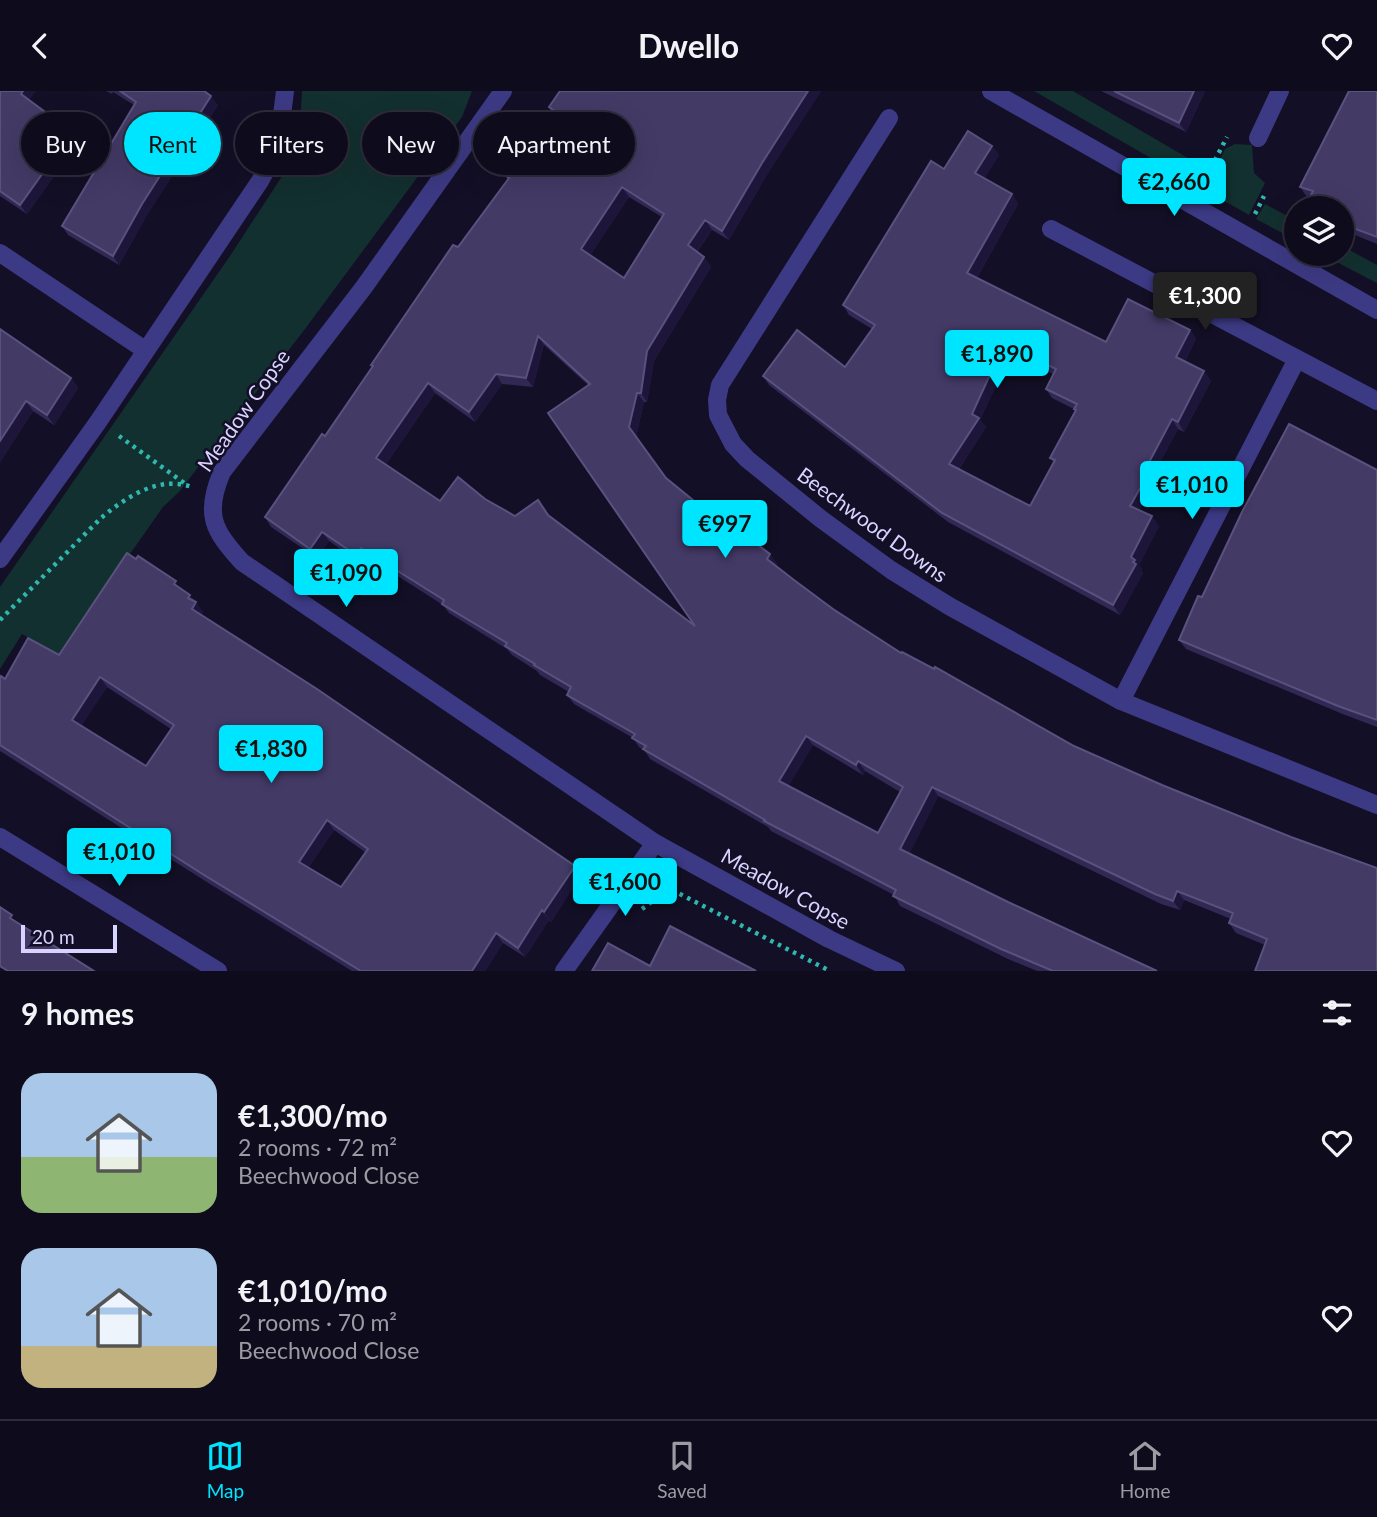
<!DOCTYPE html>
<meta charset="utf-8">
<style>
:root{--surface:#0e0b1c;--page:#171425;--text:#f1f3f6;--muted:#9b9ba3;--line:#2e2b3b;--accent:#00e5ff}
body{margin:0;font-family:Lato,sans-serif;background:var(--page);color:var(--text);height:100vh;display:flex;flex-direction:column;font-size:26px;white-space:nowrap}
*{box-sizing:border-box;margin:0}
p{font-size:23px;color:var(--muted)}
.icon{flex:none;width:38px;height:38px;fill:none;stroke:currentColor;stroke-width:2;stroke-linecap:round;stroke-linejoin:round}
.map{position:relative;height:880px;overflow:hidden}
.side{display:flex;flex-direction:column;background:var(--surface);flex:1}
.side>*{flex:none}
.banner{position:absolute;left:21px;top:21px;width:700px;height:63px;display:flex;gap:14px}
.tools{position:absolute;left:1284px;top:105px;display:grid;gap:14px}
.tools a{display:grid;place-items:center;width:70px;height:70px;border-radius:50%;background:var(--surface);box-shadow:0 7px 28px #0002,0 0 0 2px var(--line);font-size:35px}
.scale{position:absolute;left:21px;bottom:18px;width:96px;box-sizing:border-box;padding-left:7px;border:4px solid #d9d4ff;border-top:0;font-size:19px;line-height:24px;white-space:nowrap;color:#d9d4ff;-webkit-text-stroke:5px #130f26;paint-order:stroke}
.price{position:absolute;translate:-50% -60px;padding:0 16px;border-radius:7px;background:var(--accent);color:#111;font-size:23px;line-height:46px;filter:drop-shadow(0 2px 4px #0008)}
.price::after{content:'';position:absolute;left:50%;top:42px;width:21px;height:16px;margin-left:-10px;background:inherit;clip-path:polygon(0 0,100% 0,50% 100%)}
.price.current{background:#222;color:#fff}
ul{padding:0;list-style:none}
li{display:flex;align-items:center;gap:21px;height:175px;padding:0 21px}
li span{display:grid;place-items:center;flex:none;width:196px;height:140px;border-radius:21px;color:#555}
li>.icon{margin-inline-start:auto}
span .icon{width:84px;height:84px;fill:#fffc;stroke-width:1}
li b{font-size:30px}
h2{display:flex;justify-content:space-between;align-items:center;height:84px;padding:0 21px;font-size:30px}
.tag{padding:0 24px;border-radius:32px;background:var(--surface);box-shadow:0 7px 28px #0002,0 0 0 2px var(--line);font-size:24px;line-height:63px}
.tag.current{background:var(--accent);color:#111}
header{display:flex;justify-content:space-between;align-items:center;height:91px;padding:0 21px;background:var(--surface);font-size:32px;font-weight:700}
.menu{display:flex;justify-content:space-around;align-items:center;height:98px;border-top:2px solid var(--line);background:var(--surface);font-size:19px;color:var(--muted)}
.menu a{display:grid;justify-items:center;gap:4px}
.menu .current{color:var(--accent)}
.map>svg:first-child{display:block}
.grass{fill:#12302f}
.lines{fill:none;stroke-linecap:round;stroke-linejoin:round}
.path{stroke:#2fb8b0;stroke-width:4.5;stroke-dasharray:3.5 5;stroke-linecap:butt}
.street{stroke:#3d3a85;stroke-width:18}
.wall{fill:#312854;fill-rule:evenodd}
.shaded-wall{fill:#1d163a}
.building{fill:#433a66;stroke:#5a527e;stroke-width:2;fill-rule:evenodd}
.labels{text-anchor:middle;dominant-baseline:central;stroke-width:5;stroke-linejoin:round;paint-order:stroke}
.street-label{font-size:21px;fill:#d9d4ff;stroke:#130f26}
</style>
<header><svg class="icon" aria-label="back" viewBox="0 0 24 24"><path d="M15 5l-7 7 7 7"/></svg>Dwello<svg class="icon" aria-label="heart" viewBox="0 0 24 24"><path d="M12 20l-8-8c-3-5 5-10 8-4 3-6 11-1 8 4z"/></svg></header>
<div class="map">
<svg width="1377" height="880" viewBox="0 0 1377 880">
<rect width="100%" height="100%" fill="#130f26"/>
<g class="grass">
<path d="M 302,0 L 472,0 L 462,26 L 305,238 L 179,401 L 163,416 L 59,564 L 22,543 L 0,578 L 0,496 L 230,165 L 286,79 L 300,34 Z"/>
<path d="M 1034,0 L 1073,0 L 1205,77 L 1196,93 Z"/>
<path d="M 1235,53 L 1252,54 L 1254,82 L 1265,92 L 1249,124 L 1205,99 L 1225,58 Z"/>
<path d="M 1265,113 L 1297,130 L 1297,150 L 1256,128 Z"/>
<path d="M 1342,155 L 1377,174 L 1377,192 L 1321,163 L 1342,163 Z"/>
</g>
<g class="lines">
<g class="path">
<path d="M 1203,92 L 1227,46"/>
<path d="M 1255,123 L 1264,105"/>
<path d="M 119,345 L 187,394"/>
<path d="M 0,529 L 101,427 C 125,407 158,384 192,396"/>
<path d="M 642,818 L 661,804 L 678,802 L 830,880"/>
</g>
<g class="street">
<path d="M 503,0 L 364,196 L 222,381 C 204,423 213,439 242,471 L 655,752 L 829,848 L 896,880"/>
<path d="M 991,0 L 1377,219"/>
<path d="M 889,27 L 720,294 L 717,309 L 718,324 L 733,353 L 747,368 L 821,428 L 891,479 L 949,515 L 1121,610 L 1377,714"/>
<path d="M 1258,47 L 1280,0"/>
<path d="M 1051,138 L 1377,310"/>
<path d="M 0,162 L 145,259"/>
<path d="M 0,468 L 98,331 L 260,90 C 278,59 281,35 285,0"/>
<path d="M 1121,610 L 1297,268"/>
<path d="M 0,746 L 218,880"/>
<path d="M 564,880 L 655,752"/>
</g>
</g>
<g class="wall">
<path d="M 0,0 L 29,9 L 72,41 L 79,50 L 27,123 L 0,105 Z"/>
<path d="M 106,0 L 204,0 L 218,14 L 148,122 L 119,174 L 68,144 L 62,135 L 134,14 L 113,1 L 112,3 Z"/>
<path d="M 560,0 L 821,0 L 768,82 L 729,149 L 712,139 L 697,161 L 704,166 L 711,176 L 654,270 L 647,311 L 644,311 L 636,346 L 666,387 L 742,449 L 770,463 L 777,473 L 775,475 L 794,489 L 833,518 L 901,562 L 1074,655 L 1162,694 L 1291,746 L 1377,777 L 1265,854 L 1236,842 L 1229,832 L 1231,828 L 1184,809 L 1180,819 L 1161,813 L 938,705 L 909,763 L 1008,811 L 1157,880 L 1037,880 L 1008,868 L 900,815 L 894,804 L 771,740 L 768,736 L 650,668 L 644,659 L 639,656 L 633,647 L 574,613 L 567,604 L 569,601 L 540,584 L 537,580 L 512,564 L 507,558 L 449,522 L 443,514 L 368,466 L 363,474 L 329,450 L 317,467 L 271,436 L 265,426 L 325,345 L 373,276 L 371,274 L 508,89 L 506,85 L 552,21 L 549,16 ZM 629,106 L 662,126 L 624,187 L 590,164 ZM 544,254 L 588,294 L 695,535 L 549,424 L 515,425 L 485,408 L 440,410 L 386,373 L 435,302 L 475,331 L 502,293 L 533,296 ZM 813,654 L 863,684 L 865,680 L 900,701 L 878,742 L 788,695 Z"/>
<path d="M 1101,0 L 1205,0 L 1186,41 Z"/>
<path d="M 1377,0 L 1377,153 L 1355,144 L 1352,151 L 1342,145 L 1342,117 L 1307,106 L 1300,96 Z"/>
<path d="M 992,55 L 999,64 L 984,88 L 1012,103 L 1018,113 L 977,187 L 1106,251 L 1190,239 L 1196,248 L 1185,271 L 1204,280 L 1211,290 L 1184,341 L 1178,338 L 1153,384 L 1157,389 L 1139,419 L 1159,435 L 1139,474 L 1142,478 L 1141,480 L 1143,482 L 1120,524 L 948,431 L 769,294 L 763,285 L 845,276 L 872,238 L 849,224 L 843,214 L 944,78 ZM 1011,262 L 1053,283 L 1046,298 L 1052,307 L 1074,318 L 1075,320 L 1050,367 L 1054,372 L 1030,415 L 959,378 L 986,336 L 980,329 Z"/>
<path d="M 0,238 L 71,287 L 78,297 L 54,334 L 33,320 L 0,371 Z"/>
<path d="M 1377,379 L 1377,636 L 1345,624 L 1186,558 L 1179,549 L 1202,506 Z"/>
<path d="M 182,499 L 190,504 L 203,521 L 201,524 L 575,775 L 581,784 L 551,831 L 549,829 L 525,866 L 503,852 L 485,880 L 352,880 L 210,793 L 0,660 L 0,587 L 5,588 L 59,564 ZM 107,596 L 171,638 L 146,675 L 81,635 ZM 334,739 L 365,761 L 341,796 L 308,777 Z"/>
</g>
<g class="shaded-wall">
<path d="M 23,0 L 36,0 L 27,12 L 21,3 Z"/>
<path d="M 808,0 L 821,0 L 768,82 L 729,149 L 722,140 L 762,72 Z"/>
<path d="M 1194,0 L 1205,0 L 1186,41 L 1179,32 Z"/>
<path d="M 211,5 L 218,14 L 148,122 L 119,174 L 113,165 L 142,113 Z"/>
<path d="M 72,41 L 79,50 L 27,123 L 20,114 Z"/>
<path d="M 992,55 L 999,64 L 982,92 L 975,82 Z"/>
<path d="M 622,96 L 629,106 L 588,168 L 581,158 Z"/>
<path d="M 1012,103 L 1018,113 L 974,192 L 967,182 Z"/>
<path d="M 705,129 L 712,139 L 695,163 L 688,154 Z"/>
<path d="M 1348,135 L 1355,144 L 1352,151 L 1345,141 Z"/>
<path d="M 704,166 L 711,176 L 654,270 L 647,311 L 641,302 L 647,260 Z"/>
<path d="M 1190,239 L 1196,248 L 1183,276 L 1176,266 Z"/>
<path d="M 538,245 L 544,254 L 533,296 L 526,287 Z"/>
<path d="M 1004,253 L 1011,262 L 980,329 L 986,336 L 956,382 L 949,373 Z"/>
<path d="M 1204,280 L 1211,290 L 1184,341 L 1178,331 Z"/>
<path d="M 496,283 L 502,293 L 475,331 L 469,321 Z"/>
<path d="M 71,287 L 78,297 L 54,334 L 47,324 Z"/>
<path d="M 428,292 L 435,302 L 383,377 L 376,367 Z"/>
<path d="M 637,302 L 644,311 L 636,346 L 629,336 Z"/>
<path d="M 26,310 L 33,320 L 0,371 L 0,350 Z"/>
<path d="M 1172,328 L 1178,338 L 1153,384 L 1157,389 L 1137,424 L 1130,415 L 1146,377 Z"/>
<path d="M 1152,425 L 1159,435 L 1139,474 L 1142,478 L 1141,480 L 1143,482 L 1120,524 L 1113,514 L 1131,466 Z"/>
<path d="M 322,441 L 329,450 L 317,467 L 310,458 Z"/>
<path d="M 361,457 L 368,466 L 363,474 L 356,464 Z"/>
<path d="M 770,463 L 777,473 L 773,477 L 767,468 Z"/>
<path d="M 190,504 L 203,521 L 198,527 L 192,518 L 188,507 Z"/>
<path d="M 100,586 L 107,596 L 79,639 L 72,629 Z"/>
<path d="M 806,645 L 813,654 L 786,700 L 779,690 Z"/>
<path d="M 858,670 L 865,680 L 863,684 L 856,674 Z"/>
<path d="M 932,696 L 938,705 L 907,768 L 900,758 Z"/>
<path d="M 327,729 L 334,739 L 305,781 L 299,771 Z"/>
<path d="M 575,775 L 581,784 L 551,831 L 544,821 Z"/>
<path d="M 1177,800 L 1184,809 L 1180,819 L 1173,810 Z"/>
<path d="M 542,819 L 549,829 L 525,866 L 518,857 Z"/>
<path d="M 496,842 L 503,852 L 485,880 L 472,880 Z"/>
</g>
<g class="building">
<path d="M 0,0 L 23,0 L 21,3 L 72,41 L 20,114 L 0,100 Z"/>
<path d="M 120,0 L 204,0 L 211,5 L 142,113 L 113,165 L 62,135 L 136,11 Z"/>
<path d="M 560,0 L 808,0 L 762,72 L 722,140 L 705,129 L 688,154 L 704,166 L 647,260 L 641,302 L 637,302 L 629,336 L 666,387 L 742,449 L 745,444 L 770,463 L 767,468 L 794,489 L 833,518 L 901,562 L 902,561 L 934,578 L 935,576 L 1074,655 L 1162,694 L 1291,746 L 1377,777 L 1377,880 L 1255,880 L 1267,848 L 1229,832 L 1233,822 L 1177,800 L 1173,810 L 1155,803 L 932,696 L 900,758 L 1008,811 L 1157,880 L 1053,880 L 1001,858 L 893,805 L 896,799 L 764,730 L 765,729 L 643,658 L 646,655 L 632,647 L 635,643 L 567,604 L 571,596 L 534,574 L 535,573 L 505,555 L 507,552 L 442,513 L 444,509 L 361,457 L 356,464 L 322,441 L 310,458 L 265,426 L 322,343 L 325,345 L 373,275 L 371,274 L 453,154 L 458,156 L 509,87 L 506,85 L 553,19 L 549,16 ZM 622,96 L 664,123 L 624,187 L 581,158 ZM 538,245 L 590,293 L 548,322 L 695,535 L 548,424 L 538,409 L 515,425 L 485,408 L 458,386 L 440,410 L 376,367 L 428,292 L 469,321 L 496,283 L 526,287 ZM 806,645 L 856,674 L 858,670 L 903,696 L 878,742 L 779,690 Z"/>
<path d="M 1114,0 L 1194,0 L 1179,32 Z"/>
<path d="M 1349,0 L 1377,0 L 1377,146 L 1348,135 L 1345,141 L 1342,139 L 1342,117 L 1305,117 L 1313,100 L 1300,96 Z"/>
<path d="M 968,40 L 992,55 L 975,82 L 1012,103 L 967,182 L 1106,251 L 1128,208 L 1190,239 L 1176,266 L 1204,280 L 1178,331 L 1172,328 L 1146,377 L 1150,380 L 1130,415 L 1152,425 L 1131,466 L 1135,469 L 1133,471 L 1136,473 L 1113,514 L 942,422 L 763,285 L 797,239 L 845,276 L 875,234 L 843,214 L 931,70 L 944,78 ZM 1004,253 L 1056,278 L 1046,298 L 1077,313 L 1074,318 L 1076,319 L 1050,367 L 1055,369 L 1030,415 L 949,373 L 979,327 L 972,323 Z"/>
<path d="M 0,238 L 71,287 L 47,324 L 26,310 L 0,350 Z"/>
<path d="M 1289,333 L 1377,379 L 1377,629 L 1338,615 L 1179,549 L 1198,505 L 1202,506 L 1242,421 Z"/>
<path d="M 127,462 L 136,468 L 138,465 L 176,490 L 174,493 L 190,504 L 188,507 L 196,511 L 192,518 L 317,598 L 575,775 L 544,821 L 542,819 L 518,857 L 496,842 L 472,880 L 361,880 L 204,784 L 0,654 L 0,587 L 1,585 L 5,588 L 28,547 L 59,564 ZM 100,586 L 174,634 L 146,675 L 72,629 ZM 327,729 L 368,758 L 341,796 L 299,771 Z"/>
<path d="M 0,816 L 12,824 L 10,827 L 94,880 L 8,880 L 0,875 Z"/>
<path d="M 670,835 L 756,880 L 592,880 L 608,852 L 650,875 Z"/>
</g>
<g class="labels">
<g class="street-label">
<text transform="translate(243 319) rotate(-55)">Meadow Copse</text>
<text transform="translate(873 433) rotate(36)">Beechwood Downs</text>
<text transform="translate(786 797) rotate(29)">Meadow Copse</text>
</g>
</g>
</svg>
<div class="tools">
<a><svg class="icon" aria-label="layers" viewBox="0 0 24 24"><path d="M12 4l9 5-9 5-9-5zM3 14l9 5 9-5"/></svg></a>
</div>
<div class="scale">20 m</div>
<b class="price" style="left:1174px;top:127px">€2,660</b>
<b class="price current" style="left:1205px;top:241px">€1,300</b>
<b class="price" style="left:997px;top:299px">€1,890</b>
<b class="price" style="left:1192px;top:430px">€1,010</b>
<b class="price" style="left:725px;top:469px">€997</b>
<b class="price" style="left:346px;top:518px">€1,090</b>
<b class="price" style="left:271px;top:694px">€1,830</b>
<b class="price" style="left:119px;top:797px">€1,010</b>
<b class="price" style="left:625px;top:827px">€1,600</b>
<div class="banner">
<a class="tag">Buy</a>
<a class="tag current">Rent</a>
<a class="tag">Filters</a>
<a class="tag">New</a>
<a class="tag">Apartment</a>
</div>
</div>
<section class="side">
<h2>9 homes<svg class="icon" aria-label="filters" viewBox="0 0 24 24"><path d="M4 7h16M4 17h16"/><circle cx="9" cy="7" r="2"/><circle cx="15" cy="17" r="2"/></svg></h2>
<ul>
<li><span style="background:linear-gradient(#a9c7e8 60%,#8fb573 0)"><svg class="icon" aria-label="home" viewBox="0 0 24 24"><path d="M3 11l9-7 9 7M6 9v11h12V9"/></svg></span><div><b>€1,300/mo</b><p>2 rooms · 72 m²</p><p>Beechwood Close</p></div><svg class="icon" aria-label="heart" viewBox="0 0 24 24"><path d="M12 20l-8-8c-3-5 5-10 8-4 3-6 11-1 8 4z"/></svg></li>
<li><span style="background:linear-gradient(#a9c7e8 70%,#c2b280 0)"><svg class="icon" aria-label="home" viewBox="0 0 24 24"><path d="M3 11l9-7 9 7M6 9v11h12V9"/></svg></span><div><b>€1,010/mo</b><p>2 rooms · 70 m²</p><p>Beechwood Close</p></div><svg class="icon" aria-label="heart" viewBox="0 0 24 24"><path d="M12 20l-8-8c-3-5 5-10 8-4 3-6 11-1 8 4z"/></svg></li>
</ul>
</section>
<nav class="menu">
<a class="current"><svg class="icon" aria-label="map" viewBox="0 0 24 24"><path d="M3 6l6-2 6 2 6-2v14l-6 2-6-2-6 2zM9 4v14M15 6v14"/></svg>Map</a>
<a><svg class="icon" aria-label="saved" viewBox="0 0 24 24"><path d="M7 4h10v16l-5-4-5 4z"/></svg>Saved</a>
<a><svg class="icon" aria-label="home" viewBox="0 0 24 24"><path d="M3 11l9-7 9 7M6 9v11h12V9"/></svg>Home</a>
</nav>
